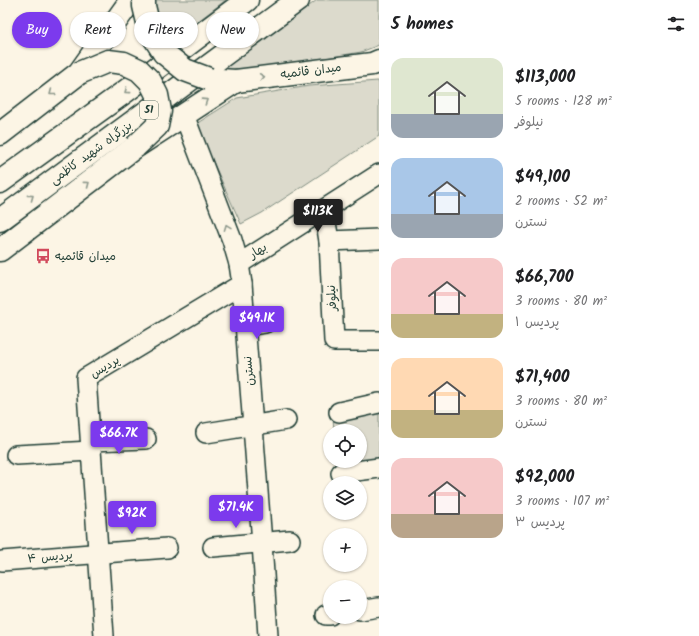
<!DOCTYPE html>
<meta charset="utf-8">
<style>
:root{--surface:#fff;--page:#f2f2f2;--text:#202124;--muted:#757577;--accent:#7c3aed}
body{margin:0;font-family:Kalam,"Playpen Sans Arabic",sans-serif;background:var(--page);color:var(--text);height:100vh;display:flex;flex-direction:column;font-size:15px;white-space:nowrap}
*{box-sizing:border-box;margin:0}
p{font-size:13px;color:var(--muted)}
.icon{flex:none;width:22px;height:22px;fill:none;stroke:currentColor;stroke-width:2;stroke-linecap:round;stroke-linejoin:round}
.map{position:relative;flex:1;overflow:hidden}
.side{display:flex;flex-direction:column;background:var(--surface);width:320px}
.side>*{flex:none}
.guide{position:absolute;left:12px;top:12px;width:307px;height:36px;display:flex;gap:8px}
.tools{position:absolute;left:323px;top:424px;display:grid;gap:8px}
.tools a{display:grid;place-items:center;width:44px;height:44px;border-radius:50%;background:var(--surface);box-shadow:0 1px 3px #0004;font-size:20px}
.price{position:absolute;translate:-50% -34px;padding:0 9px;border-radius:4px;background:var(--accent);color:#fff;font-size:13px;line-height:26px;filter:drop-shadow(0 1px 2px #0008)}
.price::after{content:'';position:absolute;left:50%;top:24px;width:12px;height:9px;margin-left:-6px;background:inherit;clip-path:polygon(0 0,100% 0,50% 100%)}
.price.current{background:#222;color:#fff}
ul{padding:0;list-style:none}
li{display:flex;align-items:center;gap:12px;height:100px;padding:0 12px}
li span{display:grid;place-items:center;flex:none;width:112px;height:80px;border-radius:12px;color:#555}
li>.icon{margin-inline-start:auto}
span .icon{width:48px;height:48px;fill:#fffc;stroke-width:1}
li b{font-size:17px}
h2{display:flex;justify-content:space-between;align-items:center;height:48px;padding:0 12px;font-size:17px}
.pill{padding:0 14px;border-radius:18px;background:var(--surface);box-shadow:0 1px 3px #0004;font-size:14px;line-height:36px}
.pill.current{background:var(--accent);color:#fff}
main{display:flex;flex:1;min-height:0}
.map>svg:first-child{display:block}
.green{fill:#dcdacc;stroke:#7e8c80}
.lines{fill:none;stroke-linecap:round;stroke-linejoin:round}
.minor-casing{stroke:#1f3d34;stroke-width:22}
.major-casing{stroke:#1f3d34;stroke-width:25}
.highway-casing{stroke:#1f3d34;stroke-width:25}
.minor{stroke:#fcf5e5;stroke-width:19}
.major{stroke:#fcf5e5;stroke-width:22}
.highway{stroke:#fcf5e5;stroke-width:22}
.major-bridge-casing{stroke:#1f3d34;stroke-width:25;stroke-linecap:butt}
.major-bridge{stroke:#fcf5e5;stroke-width:22}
.oneway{stroke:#8e998c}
.labels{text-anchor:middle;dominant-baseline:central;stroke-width:3;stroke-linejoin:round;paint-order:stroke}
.shield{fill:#fcf5e5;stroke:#617469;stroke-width:1}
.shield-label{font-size:11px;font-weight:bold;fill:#1f3d34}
.street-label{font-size:12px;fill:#1f3d34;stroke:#fcf5e5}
.poi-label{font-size:12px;fill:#1f3d34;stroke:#fcf5e5;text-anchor:start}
</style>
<main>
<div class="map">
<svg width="379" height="636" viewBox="0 0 379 636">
<rect width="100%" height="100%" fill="#fcf5e5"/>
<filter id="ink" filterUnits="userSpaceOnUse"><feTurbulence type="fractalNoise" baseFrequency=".025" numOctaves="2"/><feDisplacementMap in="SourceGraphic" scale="8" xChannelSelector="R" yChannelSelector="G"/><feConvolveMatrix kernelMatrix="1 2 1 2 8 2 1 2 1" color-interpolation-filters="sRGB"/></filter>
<g filter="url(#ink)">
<g class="green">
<path d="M 155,0 L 226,0 L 173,40 L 158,17 Z"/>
<path d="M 317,0 L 379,0 L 379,45 L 361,52 L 332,57 L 219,72 L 261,42 Z"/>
<path d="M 378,81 L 379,84 L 379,136 L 262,213 L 241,224 L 196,124 L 237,98 L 309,86 Z"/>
<path d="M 379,409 L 379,464 L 337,470 L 337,461 L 360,461 L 360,431 L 334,431 L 333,418 Z"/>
</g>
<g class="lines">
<g class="minor-casing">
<g id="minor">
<path d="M 184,115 L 232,240 L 239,264 L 242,284 L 262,543 L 268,636"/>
<path d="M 324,210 L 329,241 L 334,341 L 379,341"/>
<path d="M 329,241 L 379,239"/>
<path d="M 239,264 L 379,174"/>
<path d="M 245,326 L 265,323"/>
<path d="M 339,412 L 379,403"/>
<path d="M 206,433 L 286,420"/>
<path d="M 91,441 L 146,439"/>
<path d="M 16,455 L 91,451"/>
<path d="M 341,473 L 379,468"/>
<path d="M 213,547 L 290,540"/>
<path d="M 2,561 L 167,548"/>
<path d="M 360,610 L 379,607"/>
<path d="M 326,615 L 330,615"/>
<path d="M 104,636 L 86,378 L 242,284"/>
</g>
</g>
<g class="major-casing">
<g id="major">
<path d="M 220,80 L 236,81 L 372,64 L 379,61"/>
<path d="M 0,134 L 79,73 L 131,0"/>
<path d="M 0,250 L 135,147 L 236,81"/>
</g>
</g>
<g class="highway-casing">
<g id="highway">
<path d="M 0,182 L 126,91 L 247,0"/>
<path d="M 0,220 L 298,0"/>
</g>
</g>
<use href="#minor" class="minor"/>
<use href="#major" class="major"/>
<use href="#highway" class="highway"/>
<g class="major-bridge-casing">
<g id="major-bridge">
<path d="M 144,0 L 144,6 L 150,31 L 164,53 L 185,70 L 209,79"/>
<path d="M 79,73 L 108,61 L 124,63 L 139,70 L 150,81 L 157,95 L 160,111 L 157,126 L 135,147"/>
</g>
</g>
<use href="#major-bridge" class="major-bridge"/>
</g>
<defs><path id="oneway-chevron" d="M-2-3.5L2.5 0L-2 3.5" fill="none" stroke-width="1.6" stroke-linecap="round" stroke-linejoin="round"/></defs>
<g class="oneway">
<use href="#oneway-chevron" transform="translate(262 77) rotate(-7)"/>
<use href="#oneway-chevron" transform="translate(127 91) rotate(144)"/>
<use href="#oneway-chevron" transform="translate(52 93) rotate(142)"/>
<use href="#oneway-chevron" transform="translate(205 101) rotate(-33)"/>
<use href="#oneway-chevron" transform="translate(87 184) rotate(-37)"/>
<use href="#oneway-chevron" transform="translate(31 197) rotate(-36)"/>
<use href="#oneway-chevron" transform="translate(227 227) rotate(-111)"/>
</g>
</g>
<defs>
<g id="bus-bare" transform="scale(1.2)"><path d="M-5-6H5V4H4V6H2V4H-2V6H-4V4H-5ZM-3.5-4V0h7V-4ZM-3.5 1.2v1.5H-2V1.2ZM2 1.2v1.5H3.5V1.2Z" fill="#d1495b" stroke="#fcf5e5" stroke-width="2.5" paint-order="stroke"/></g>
</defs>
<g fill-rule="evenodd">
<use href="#bus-bare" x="43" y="256"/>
</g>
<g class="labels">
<rect class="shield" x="140" y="101" width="18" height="18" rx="3"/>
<g class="shield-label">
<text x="149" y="110">51</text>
</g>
<g class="street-label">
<text transform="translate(311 71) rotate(-7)">میدان قائمیه</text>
<text transform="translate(91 153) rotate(-36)">بزرگراه شهید کاظمی</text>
<text transform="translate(258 251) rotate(-32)">بهار</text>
<text transform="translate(332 298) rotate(-93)">نیلوفر</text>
<text transform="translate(105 367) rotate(-31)">پردیس</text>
<text transform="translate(249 371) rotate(-95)">نسترن</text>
<text transform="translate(50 557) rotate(-5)">پردیس ۴</text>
</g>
<g class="poi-label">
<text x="55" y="256">میدان قائمیه</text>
</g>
</g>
</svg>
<div class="tools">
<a><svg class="icon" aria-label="locate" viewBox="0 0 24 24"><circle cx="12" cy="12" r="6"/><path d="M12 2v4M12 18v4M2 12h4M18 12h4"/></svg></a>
<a><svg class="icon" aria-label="layers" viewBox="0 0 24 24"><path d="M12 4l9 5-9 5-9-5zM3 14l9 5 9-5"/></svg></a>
<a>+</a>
<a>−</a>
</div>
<b class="price current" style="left:318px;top:233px">$113K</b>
<b class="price" style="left:257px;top:340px">$49.1K</b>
<b class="price" style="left:119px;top:455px">$66.7K</b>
<b class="price" style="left:236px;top:529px">$71.4K</b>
<b class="price" style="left:132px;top:535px">$92K</b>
<div class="guide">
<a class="pill current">Buy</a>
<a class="pill">Rent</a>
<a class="pill">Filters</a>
<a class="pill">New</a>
</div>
</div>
<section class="side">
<h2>5 homes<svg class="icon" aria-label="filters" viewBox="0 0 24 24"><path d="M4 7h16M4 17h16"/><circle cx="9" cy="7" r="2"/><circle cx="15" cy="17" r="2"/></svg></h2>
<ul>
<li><span style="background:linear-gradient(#dfe7d0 70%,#9aa5b1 0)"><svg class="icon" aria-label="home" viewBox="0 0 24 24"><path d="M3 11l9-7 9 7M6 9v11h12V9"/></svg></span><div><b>$113,000</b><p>5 rooms · 128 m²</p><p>نیلوفر</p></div></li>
<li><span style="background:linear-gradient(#a9c7e8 70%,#9aa5b1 0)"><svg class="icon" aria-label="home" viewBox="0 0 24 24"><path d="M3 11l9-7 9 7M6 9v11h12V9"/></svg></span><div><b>$49,100</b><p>2 rooms · 52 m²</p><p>نسترن</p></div></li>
<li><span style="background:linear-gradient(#f6c9c9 70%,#c2b280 0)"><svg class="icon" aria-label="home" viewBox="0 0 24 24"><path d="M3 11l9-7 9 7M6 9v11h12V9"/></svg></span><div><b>$66,700</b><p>3 rooms · 80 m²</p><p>پردیس ۱</p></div></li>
<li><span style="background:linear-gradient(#ffd9b3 65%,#c2b280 0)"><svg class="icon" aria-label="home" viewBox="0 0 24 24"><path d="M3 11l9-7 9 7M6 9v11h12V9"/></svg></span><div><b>$71,400</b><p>3 rooms · 80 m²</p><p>نسترن</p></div></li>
<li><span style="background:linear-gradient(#f6c9c9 70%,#b9a48a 0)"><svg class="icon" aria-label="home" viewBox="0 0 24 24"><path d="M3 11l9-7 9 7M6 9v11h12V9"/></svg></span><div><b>$92,000</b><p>3 rooms · 107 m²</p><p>پردیس ۳</p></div></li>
</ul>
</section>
</main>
